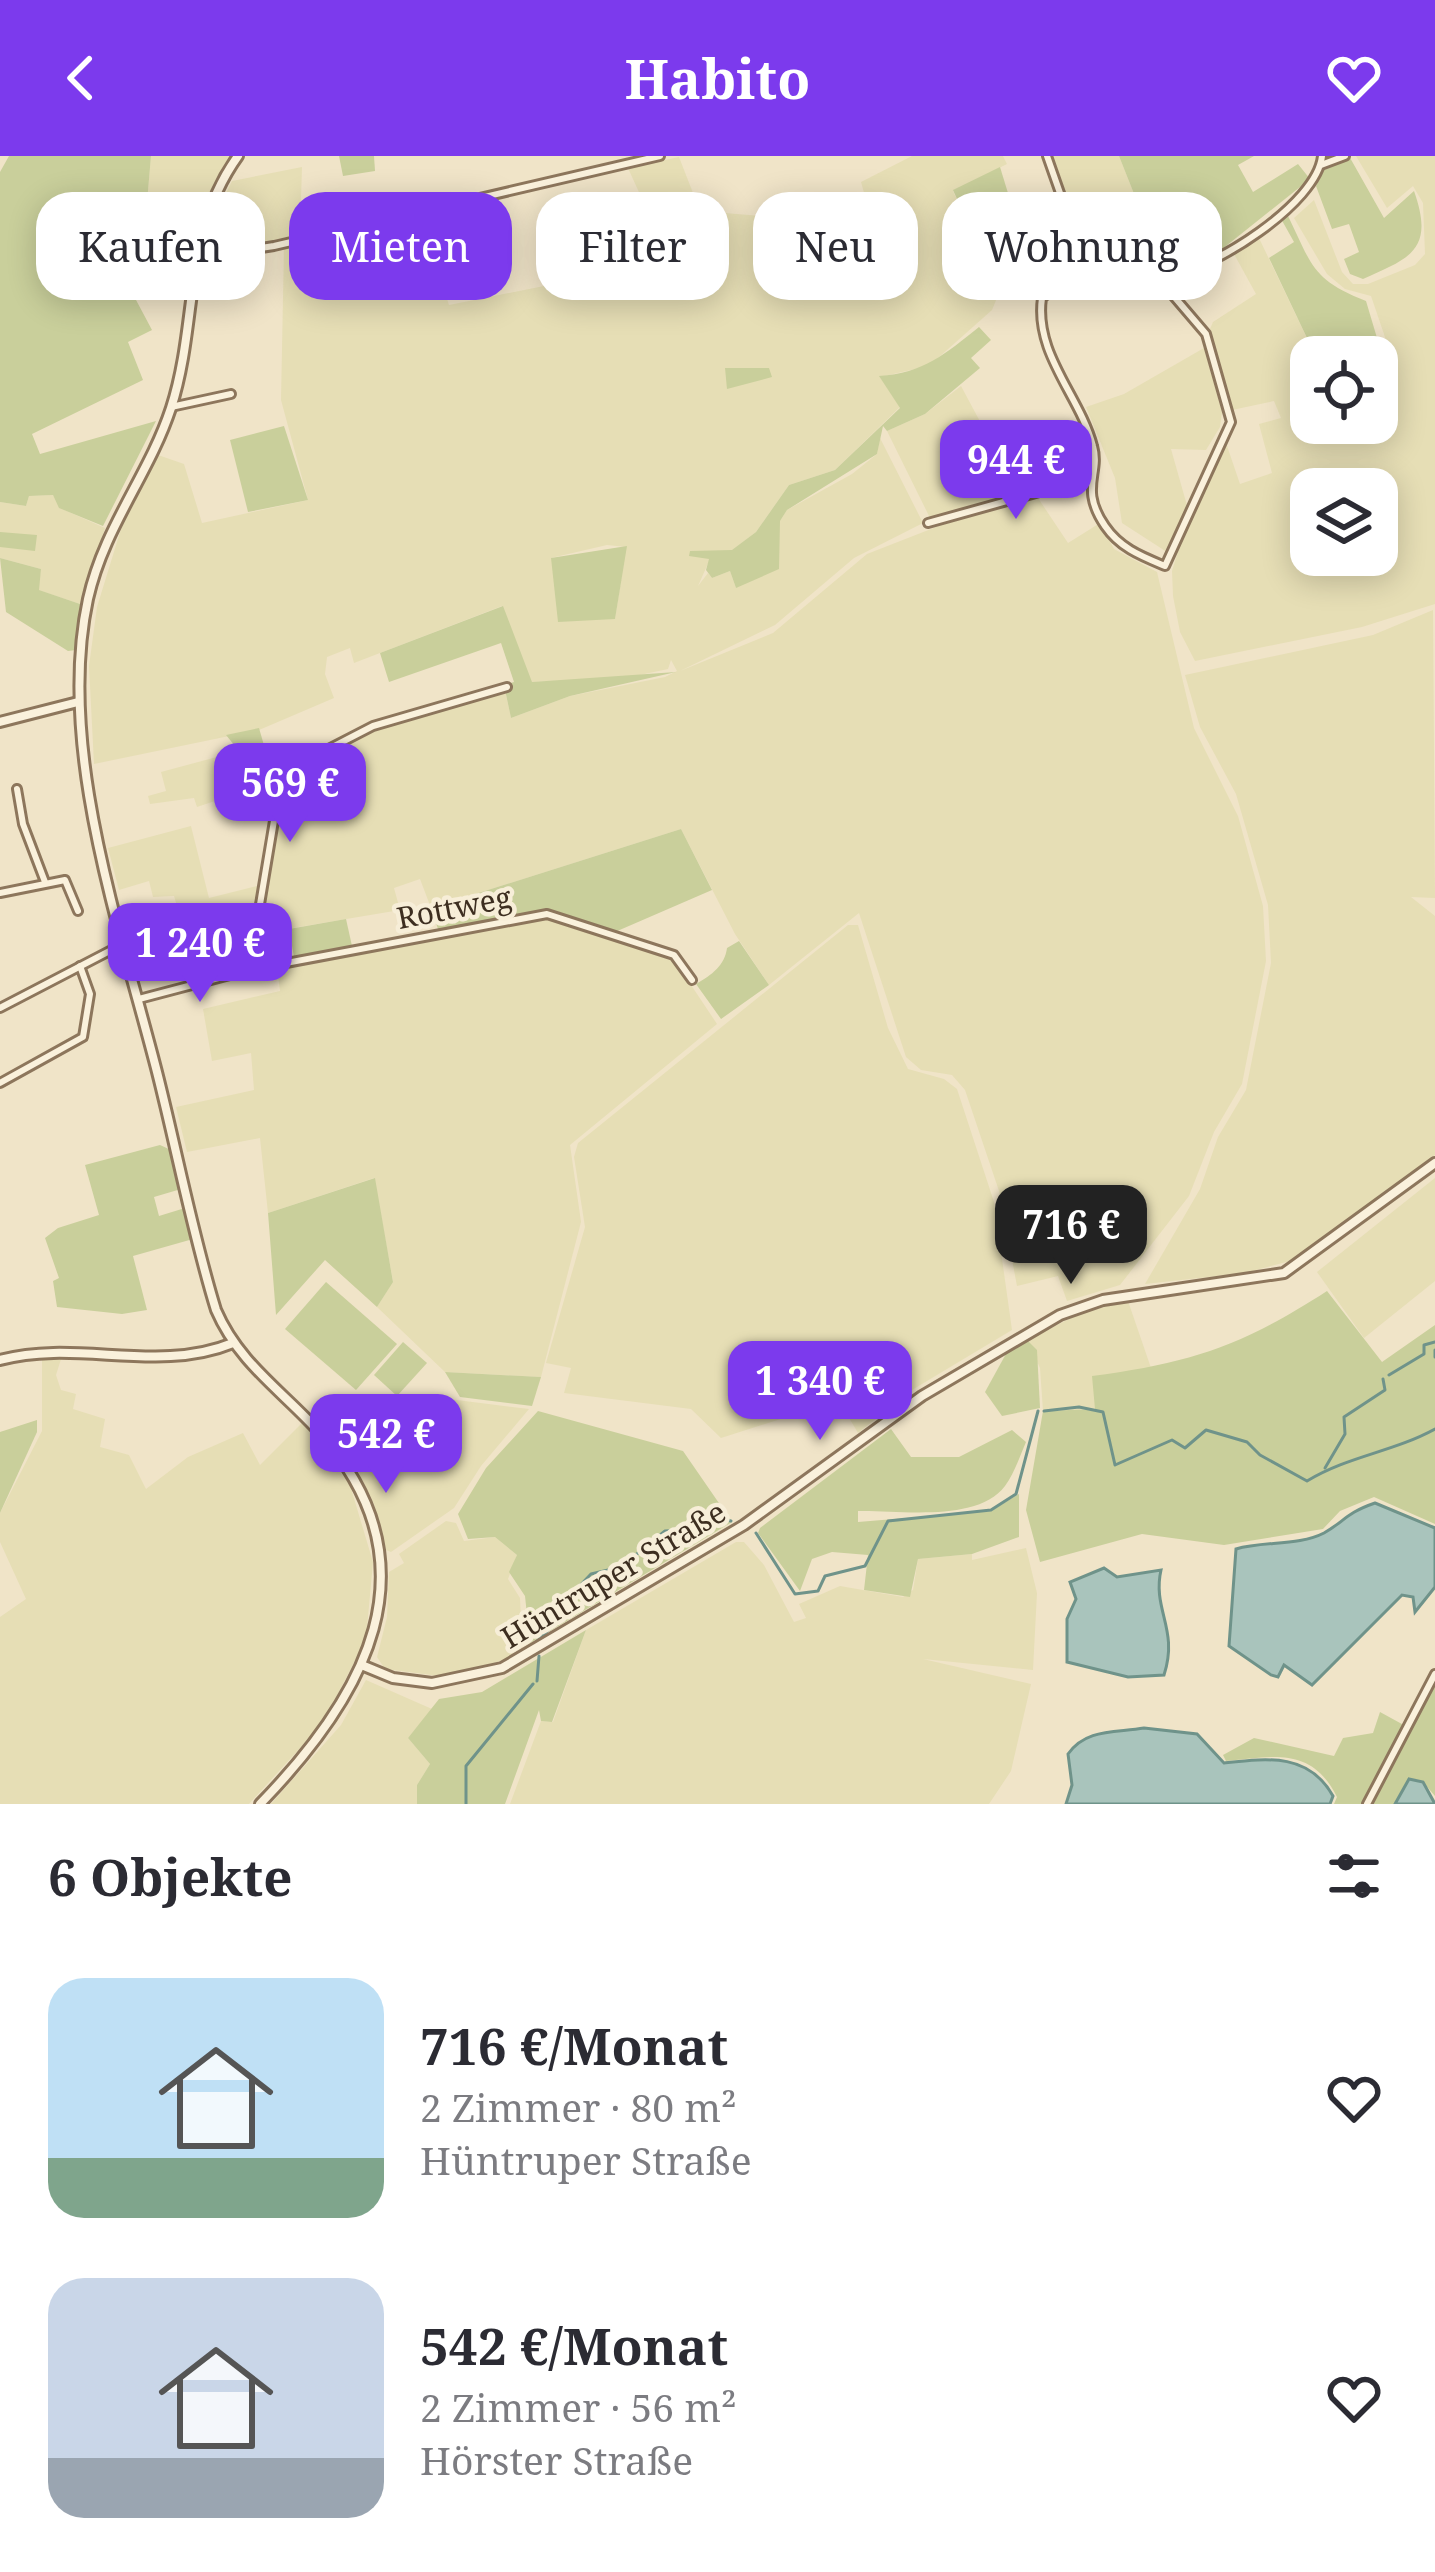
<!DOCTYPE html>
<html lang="de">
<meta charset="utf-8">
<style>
:root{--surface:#fff;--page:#f2f2f3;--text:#2b2b33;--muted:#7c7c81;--accent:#7c3aed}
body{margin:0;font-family:"Noto Serif",serif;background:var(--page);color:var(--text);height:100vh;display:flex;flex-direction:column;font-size:45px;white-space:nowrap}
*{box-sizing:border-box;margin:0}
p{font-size:39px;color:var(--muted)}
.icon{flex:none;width:66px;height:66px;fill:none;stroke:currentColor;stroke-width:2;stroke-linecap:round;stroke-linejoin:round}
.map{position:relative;height:1648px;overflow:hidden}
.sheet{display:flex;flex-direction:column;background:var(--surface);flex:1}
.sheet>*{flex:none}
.hud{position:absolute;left:36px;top:36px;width:1365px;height:108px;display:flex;gap:24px}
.tools{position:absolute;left:1290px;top:180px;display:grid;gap:24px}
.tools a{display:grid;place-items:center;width:108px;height:108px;border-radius:24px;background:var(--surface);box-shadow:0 6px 30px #0003;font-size:60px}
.price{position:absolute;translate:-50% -102px;padding:0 27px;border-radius:24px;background:var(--accent);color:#fff;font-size:39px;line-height:78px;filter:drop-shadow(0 3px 6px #0008)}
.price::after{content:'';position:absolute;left:50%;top:72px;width:36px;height:27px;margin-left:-18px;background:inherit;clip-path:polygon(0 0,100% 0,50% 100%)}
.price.current{background:#222;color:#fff}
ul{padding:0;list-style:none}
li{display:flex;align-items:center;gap:36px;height:300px;padding:0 48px}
li span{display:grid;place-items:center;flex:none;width:336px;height:240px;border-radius:36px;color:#555}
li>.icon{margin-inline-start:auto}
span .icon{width:144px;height:144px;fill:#fffc;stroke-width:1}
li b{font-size:51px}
h2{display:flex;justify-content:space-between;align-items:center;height:144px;padding:0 48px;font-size:51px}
.tag{padding:0 42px;border-radius:36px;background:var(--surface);box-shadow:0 6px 30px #0003;font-size:42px;line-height:108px}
.tag.current{background:var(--accent);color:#fff}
header{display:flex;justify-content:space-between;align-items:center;height:156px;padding:0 48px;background:var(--accent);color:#fff;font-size:54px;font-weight:700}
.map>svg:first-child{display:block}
.farmland{fill:#e6deb5;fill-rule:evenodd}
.green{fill:#c9cf9b}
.water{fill:#a9c4bc;stroke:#6f938a;stroke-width:3}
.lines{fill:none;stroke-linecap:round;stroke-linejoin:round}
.stream{stroke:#6f938a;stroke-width:3}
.minor-casing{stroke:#8d765c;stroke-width:12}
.tertiary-casing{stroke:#8d765c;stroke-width:14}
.minor{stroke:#faf1dc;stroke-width:6}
.tertiary{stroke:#faf1dc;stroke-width:8}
.labels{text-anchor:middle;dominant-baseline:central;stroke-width:9;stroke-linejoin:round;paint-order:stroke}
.street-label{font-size:30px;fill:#3d2e20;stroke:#f7eed8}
</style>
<header><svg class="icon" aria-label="back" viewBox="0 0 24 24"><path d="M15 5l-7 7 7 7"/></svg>Habito<svg class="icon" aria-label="heart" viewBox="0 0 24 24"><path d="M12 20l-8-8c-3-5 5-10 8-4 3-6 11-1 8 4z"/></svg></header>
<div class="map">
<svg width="1435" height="1648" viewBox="0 0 1435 1648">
<rect width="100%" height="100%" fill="#f0e4c8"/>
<g class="farmland">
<path d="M 151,0 L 230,0 L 194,76 L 106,116 L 92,81 L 146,58 Z"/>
<path d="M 912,0 L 1003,0 L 1007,8 L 953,35 L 999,137 L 992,154 L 929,210 L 880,221 L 900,251 L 835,314 L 789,329 L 756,376 L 732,395 L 690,395 L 710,403 L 698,430 L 708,417 L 712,422 L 730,415 L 736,432 L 787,354 L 852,318 L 877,298 L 880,282 L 923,367 L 854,402 L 775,469 L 680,515 L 773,477 L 867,398 L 977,355 L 1038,342 L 1068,387 L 1100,367 L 1114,393 L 1157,416 L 1194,572 L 1238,660 L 1263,750 L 1266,805 L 1242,928 L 1214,976 L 1189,1040 L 1120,1129 L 1067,1145 L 1058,1120 L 1017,1130 L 999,1035 L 965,934 L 952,919 L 921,914 L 906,901 L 859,757 L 769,829 L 735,778 L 681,673 L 431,752 L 420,723 L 394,732 L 400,754 L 257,778 L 284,620 L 290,615 L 381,570 L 505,534 L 511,562 L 570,540 L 665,521 L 677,515 L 671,504 L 668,513 L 621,523 L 531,526 L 502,450 L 354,507 L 350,492 L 327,501 L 325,518 L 334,542 L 259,574 L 94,608 L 89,510 L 97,451 L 121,373 L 158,299 L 184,308 L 202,367 L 308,344 L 281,244 L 284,91 L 419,57 L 449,149 L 549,129 L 550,92 L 605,84 L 652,65 L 628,12 L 679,1 L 700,55 L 822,65 L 870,58 L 861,26 ZM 607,389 L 626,391 L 615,463 L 551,402 Z"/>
<path d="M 1050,0 L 1119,0 L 1144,63 L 1190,39 L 1216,98 L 1151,117 L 1092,100 L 1077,80 Z"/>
<path d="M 1356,0 L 1435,0 L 1435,448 L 1362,471 L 1195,505 L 1180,476 L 1173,440 L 1172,415 L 1179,392 L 1225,284 L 1240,328 L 1272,317 L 1259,268 L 1281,262 L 1274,245 L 1232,254 L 1210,173 L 1213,166 L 1256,138 L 1234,98 L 1258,80 L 1316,201 L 1311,201 L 1311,267 L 1377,267 L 1377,207 L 1386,184 L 1371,140 L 1345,133 L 1327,118 L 1294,62 L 1314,44 L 1342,116 L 1353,128 L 1368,128 L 1415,109 L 1425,98 L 1423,47 L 1413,30 L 1387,52 ZM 1311,333 L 1377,333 L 1377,399 L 1311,399 Z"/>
<path d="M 302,11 L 300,78 L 250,90 L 209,88 L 215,59 L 232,25 Z"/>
<path d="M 1204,192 L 1222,256 L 1220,271 L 1206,294 L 1171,293 L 1188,353 L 1170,398 L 1122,367 L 1115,322 L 1086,251 L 1124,238 Z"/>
<path d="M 961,230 L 991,286 L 1041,337 L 931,364 L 887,275 L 925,258 Z"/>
<path d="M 53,339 L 60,352 L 105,372 L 83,449 L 38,434 L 41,413 L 0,402 L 0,346 L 26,350 L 29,340 Z"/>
<path d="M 1433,454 L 1435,742 L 1411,741 L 1435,760 L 1435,999 L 1294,1104 L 1245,1117 L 1145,1128 L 1200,1033 L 1218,981 L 1246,934 L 1271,807 L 1268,749 L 1236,638 L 1200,571 L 1185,519 L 1373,479 Z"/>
<path d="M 239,595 L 263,629 L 197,651 L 194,642 L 150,648 L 148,640 L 166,635 L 161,616 Z"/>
<path d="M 191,670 L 209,742 L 261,729 L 253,773 L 136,804 L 126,764 L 177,750 L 174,740 L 153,741 L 149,725 L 119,734 L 108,692 Z"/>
<path d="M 553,762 L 673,802 L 717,868 L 570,989 L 581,1066 L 541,1221 L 445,1216 L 377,1151 L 393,1125 L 374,1022 L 268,1057 L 260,982 L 187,996 L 176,951 L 254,934 L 251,897 L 212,905 L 203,853 L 280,835 L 277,812 Z"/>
<path d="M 848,769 L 858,769 L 888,872 L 908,913 L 944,923 L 957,933 L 994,1046 L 1012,1174 L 912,1234 L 858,1277 L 848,1260 L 810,1260 L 784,1262 L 721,1282 L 691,1253 L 564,1237 L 571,1212 L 546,1207 L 585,1071 L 574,1001 L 578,987 Z"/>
<path d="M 1435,1022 L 1435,1125 L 1364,1182 L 1317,1116 Z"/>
<path d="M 1128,1145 L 1151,1212 L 1095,1253 L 1043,1255 L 1040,1212 L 1027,1184 L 1081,1157 Z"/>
<path d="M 42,1200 L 62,1200 L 56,1219 L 61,1234 L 76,1238 L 73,1253 L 105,1263 L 100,1291 L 129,1299 L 146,1333 L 188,1301 L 243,1277 L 260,1309 L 303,1266 L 350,1329 L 373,1406 L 366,1483 L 323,1567 L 249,1648 L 0,1648 L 0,1461 L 26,1443 L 0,1386 L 0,1357 L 42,1275 Z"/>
<path d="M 449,1243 L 529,1253 L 481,1310 L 454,1352 L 391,1396 L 386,1394 L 374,1348 L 353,1306 Z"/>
<path d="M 446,1365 L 456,1367 L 464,1385 L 495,1381 L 517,1399 L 508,1423 L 520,1442 L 522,1487 L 509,1501 L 476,1515 L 439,1520 L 385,1513 L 377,1501 L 387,1461 L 389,1416 L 404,1407 L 399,1398 Z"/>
<path d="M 736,1386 L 744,1386 L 764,1409 L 794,1466 L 806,1462 L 799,1448 L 840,1430 L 903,1441 L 913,1434 L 918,1403 L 972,1398 L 972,1404 L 1026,1392 L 1037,1437 L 1033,1514 L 923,1503 L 1031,1528 L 1011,1615 L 989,1648 L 510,1648 L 541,1565 L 553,1566 L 586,1474 Z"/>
<path d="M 366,1524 L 432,1553 L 408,1582 L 430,1608 L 417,1629 L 417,1648 L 271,1648 L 341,1569 Z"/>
</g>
<g class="green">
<path d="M 9,0 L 151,0 L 146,58 L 93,82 L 105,116 L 119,112 L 152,174 L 128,186 L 143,224 L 32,278 L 40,298 L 156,265 L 103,370 L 59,352 L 53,339 L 29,340 L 26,350 L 0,346 L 0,16 Z"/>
<path d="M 339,0 L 374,0 L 375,15 L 343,20 Z"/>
<path d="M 1119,0 L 1254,0 L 1238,9 L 1253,36 L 1298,8 L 1310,23 L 1216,98 L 1190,40 L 1144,63 Z"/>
<path d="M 1349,0 L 1384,62 L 1414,35 C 1435,94 1410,102 1363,123 L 1350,118 L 1344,103 L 1359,96 L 1349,68 L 1332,73 L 1316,30 L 1325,12 Z"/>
<path d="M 1000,11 L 1031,112 L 999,137 L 953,34 Z"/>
<path d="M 1286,56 C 1312,108 1310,123 1366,145 L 1380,192 L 1373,201 L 1316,201 L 1269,102 L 1294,86 L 1280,61 Z"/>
<path d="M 979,171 L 991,184 L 971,202 L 980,212 L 925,258 L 887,275 L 883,270 L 877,298 L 787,354 L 780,365 L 779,413 L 736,432 L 730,415 L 712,422 L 706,414 L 709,403 L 689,400 L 690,395 L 732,394 L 756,376 L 789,329 L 835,314 L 900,252 L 879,220 C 924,217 945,198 979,171 Z"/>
<path d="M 725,212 L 769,212 L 772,221 L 727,233 Z"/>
<path d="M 284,270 L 308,344 L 248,356 L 230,284 Z"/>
<path d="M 0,376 L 37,379 L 35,395 L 0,391 Z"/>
<path d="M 627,390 L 615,463 L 558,466 L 551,402 Z"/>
<path d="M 0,402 L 41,413 L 39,434 L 83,449 L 76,494 L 68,495 L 6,456 Z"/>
<path d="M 503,450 L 532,526 L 676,516 L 570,540 L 511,562 L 504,529 L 514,526 L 501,487 L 389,526 L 380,497 Z"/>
<path d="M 259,572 L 272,617 L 261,622 L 226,579 Z"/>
<path d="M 681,673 L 712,734 L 615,776 L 547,753 L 439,776 L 431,752 Z"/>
<path d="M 346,763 L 352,790 L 294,801 L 289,773 Z"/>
<path d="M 739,785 L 769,829 L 721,863 L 696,828 C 712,819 725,809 727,792 Z"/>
<path d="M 160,989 L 171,994 L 181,1033 L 154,1041 L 159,1060 L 185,1052 L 193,1083 L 133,1100 L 147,1154 L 122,1158 L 57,1151 L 53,1125 L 59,1122 L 45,1082 L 58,1072 L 99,1059 L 85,1009 Z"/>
<path d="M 375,1022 L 393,1126 L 377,1151 L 325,1104 L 276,1159 L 268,1057 Z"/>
<path d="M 326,1126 L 397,1188 L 356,1234 L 285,1173 Z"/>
<path d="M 1327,1135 L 1382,1206 L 1435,1169 L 1435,1368 L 1374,1341 L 1340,1355 L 1323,1373 L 1224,1389 L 1142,1378 L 1040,1406 L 1026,1354 L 1043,1255 L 1095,1253 L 1092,1220 C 1190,1207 1242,1190 1327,1135 Z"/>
<path d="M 1027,1184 L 1037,1194 L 1040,1252 L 1002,1260 L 985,1236 L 1007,1196 Z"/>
<path d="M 403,1186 L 427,1207 L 397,1240 L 374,1219 Z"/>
<path d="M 445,1216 L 541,1221 L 532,1250 L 460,1241 Z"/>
<path d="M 538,1255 L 683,1295 L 732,1366 L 530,1487 L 525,1440 L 509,1416 L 517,1399 L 495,1381 L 468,1383 L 458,1358 L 486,1312 Z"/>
<path d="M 37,1264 L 37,1276 L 0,1357 L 0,1276 Z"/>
<path d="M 891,1273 L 911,1301 L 959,1301 L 1012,1274 L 1026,1286 C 1020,1300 1014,1318 1005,1330 C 977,1367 899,1354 858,1355 L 858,1366 L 991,1355 L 1019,1338 L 1019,1381 L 972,1398 L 918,1403 L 910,1441 L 864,1434 L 868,1399 L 832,1396 L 812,1403 L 800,1435 L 758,1377 L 760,1372 Z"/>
<path d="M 586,1474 L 552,1566 L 541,1565 L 539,1554 L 505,1648 L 417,1648 L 417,1629 L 430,1608 L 408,1582 L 439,1543 L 482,1536 Z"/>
<path d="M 1435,1527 L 1435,1640 L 1423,1626 L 1410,1623 L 1395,1648 L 1334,1648 L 1337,1641 C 1312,1591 1275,1600 1226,1605 L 1223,1599 L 1254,1582 L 1334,1600 L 1343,1582 L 1373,1577 L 1380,1556 L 1411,1573 Z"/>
</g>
<g class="water">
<path d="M 1375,1347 L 1435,1372 L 1435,1431 L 1415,1456 L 1413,1441 L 1402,1439 L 1312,1529 L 1284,1509 L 1278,1521 L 1271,1519 L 1229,1490 L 1236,1393 C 1263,1385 1299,1390 1324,1377 C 1345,1365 1346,1357 1375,1347 Z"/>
<path d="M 1104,1412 L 1117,1421 L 1161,1414 C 1152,1454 1179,1473 1164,1519 L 1128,1521 L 1067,1506 L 1067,1463 L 1076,1443 L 1070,1426 Z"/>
<path d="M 1144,1572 L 1197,1578 L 1224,1607 C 1269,1602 1309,1597 1333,1640 L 1330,1648 L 1066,1648 L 1072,1629 L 1068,1598 C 1086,1572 1116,1577 1144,1572 Z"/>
<path d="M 1409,1623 L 1423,1626 L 1435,1648 L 1395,1648 Z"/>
</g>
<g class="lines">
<g class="stream">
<path d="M 1435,1194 L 1435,1201"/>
<path d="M 1389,1219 L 1424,1198 L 1424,1189 L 1435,1186"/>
<path d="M 1044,1255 L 1079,1251 L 1103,1256 L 1115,1309 L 1172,1284 L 1185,1292 L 1206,1274 L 1247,1286 L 1260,1299 L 1307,1325 C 1348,1300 1393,1296 1435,1273"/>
<path d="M 1325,1312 L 1345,1278 L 1344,1261 L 1385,1234 L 1383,1223"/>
<path d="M 756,1377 L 795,1438 L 818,1435 L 825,1420 L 865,1410 L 888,1365 L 991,1354 L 1016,1338 L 1038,1255"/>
<path d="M 534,1488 L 567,1456 L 571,1439 L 591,1418 L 621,1411 L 665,1375 L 685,1374 L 713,1361 L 731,1365"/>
<path d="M 537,1525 L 539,1500"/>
<path d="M 466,1648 L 466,1610 L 533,1528"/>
</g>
<g class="minor-casing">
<g id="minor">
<path d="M 1047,0 L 1080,94 C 1097,112 1142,125 1166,121 C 1212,114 1317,48 1322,0"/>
<path d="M 1321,9 L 1345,0"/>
<path d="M 195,93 L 235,96 L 274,90 L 660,0"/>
<path d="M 1091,104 L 1042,142 C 1034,198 1080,240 1093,290 C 1101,318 1079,332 1105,370 C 1120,392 1141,400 1165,410 L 1231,266 L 1206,178 L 1171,137 L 1165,122"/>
<path d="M 171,251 L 231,238"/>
<path d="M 928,367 L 1086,323"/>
<path d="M 17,633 L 23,668 L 45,726"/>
<path d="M 0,737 L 65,724 L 78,755"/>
<path d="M 249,814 L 282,617 L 373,570 L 507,531"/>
<path d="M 139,843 L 249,814 L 547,758 L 674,799 L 692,824"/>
<path d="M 0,852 L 125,787"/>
<path d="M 0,927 L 83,881 L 90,838 L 80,810"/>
<path d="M 1367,1648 L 1435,1518"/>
</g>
</g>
<g class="tertiary-casing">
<g id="tertiary">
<path d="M 238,0 C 182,78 199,165 171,252 C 149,319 104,371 88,443 C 56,591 120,771 157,916 C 177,995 192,1076 216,1154 C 239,1208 285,1237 322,1279 C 438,1412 364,1541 260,1648"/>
<path d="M 0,566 L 78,546"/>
<path d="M 0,1204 C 77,1183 157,1218 233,1187"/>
<path d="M 364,1510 L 393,1522 L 432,1527 L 502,1512 L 744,1369 L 922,1240 L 1060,1159 L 1103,1144 L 1284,1117 L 1435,1007"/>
</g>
</g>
<use href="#minor" class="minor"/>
<use href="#tertiary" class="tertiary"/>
</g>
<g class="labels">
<g class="street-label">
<text transform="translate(454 751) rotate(-11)">Rottweg</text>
<text transform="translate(613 1418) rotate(-31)">Hüntruper Straße</text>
</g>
</g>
</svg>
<div class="tools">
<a><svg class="icon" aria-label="locate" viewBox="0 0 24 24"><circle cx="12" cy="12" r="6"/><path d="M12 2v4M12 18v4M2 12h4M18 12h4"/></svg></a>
<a><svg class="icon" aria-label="layers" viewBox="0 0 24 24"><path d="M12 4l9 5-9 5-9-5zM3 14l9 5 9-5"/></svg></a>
</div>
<b class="price" style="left:1016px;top:366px">944 €</b>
<b class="price" style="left:290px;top:689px">569 €</b>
<b class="price" style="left:200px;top:849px">1 240 €</b>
<b class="price current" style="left:1071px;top:1131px">716 €</b>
<b class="price" style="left:820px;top:1287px">1 340 €</b>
<b class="price" style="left:386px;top:1340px">542 €</b>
<div class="hud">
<a class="tag">Kaufen</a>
<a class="tag current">Mieten</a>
<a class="tag">Filter</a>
<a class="tag">Neu</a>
<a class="tag">Wohnung</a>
</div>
</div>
<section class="sheet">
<h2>6 Objekte<svg class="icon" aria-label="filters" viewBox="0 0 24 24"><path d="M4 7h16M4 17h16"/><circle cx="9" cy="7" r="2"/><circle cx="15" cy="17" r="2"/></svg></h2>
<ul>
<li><span style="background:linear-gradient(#bfe0f5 75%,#7fa58c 0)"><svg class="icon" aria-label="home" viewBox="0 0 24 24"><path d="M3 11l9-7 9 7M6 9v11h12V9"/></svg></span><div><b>716 €/Monat</b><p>2 Zimmer · 80 m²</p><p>Hüntruper Straße</p></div><svg class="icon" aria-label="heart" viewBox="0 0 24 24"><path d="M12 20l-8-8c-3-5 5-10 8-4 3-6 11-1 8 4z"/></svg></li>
<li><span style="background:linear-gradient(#c9d6e8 75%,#9aa5b1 0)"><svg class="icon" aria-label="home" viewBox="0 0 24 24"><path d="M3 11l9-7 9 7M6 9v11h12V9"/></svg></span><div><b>542 €/Monat</b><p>2 Zimmer · 56 m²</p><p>Hörster Straße</p></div><svg class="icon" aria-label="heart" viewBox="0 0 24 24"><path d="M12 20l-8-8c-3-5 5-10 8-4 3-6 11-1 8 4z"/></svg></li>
</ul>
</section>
